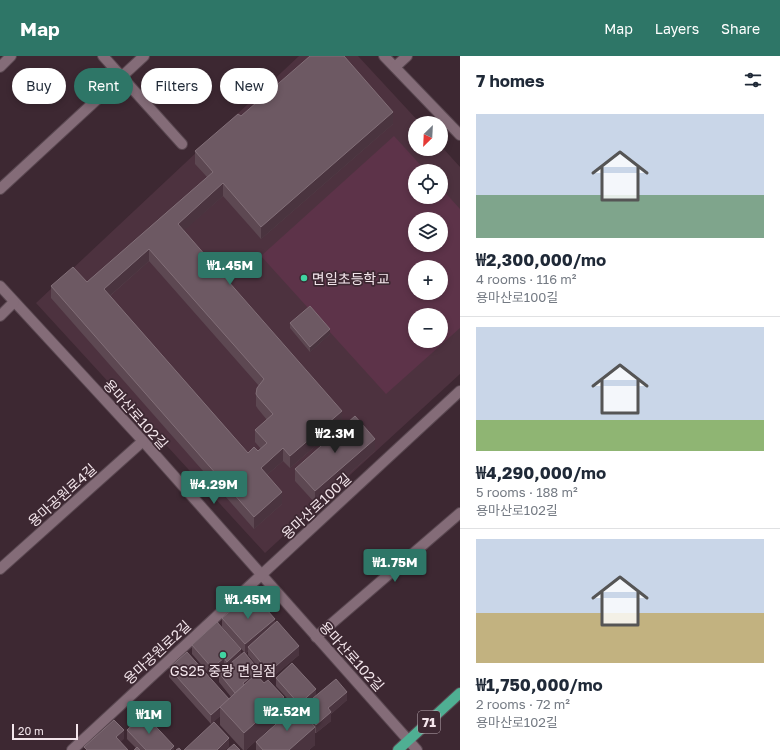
<!DOCTYPE html>
<meta charset="utf-8">
<style>
:root{--surface:#fff;--page:#f2f2f3;--text:#1f2937;--muted:#747a83;--line:#e0e1e3;--accent:#2e7667}
body{margin:0;font-family:"Golos Text","Noto Sans KR",sans-serif;background:var(--page);color:var(--text);height:100vh;display:flex;flex-direction:column;font-size:15px;white-space:nowrap}
*{box-sizing:border-box;margin:0}
p{font-size:13px;color:var(--muted)}
.icon{flex:none;width:22px;height:22px;fill:none;stroke:currentColor;stroke-width:2;stroke-linecap:round;stroke-linejoin:round}
.map{position:relative;flex:1;overflow:hidden}
.side{display:flex;flex-direction:column;background:var(--surface);width:320px}
.side>*{flex:none}
.banner{position:absolute;left:12px;top:12px;width:380px;height:36px;display:flex;gap:8px}
.needle{width:26px;rotate:204deg}
.tools{position:absolute;left:408px;top:60px;display:grid;gap:8px}
.tools a{display:grid;place-items:center;width:40px;height:40px;border-radius:50%;background:var(--surface);box-shadow:0 2px 6px #0003;font-size:20px}
.scale{position:absolute;left:12px;bottom:10px;width:66px;box-sizing:border-box;padding-left:4px;border:2px solid #f3e5eb;border-top:0;font-size:11px;line-height:14px;white-space:nowrap;color:#f3e5eb;-webkit-text-stroke:3px #3d2832;paint-order:stroke}
.price{position:absolute;translate:-50% -34px;padding:0 9px;border-radius:4px;background:var(--accent);color:#fff;font-size:13px;line-height:26px;filter:drop-shadow(0 1px 2px #0008)}
.price::after{content:'';position:absolute;left:50%;top:24px;width:12px;height:9px;margin-left:-6px;background:inherit;clip-path:polygon(0 0,100% 0,50% 100%)}
.price.current{background:#222;color:#fff}
ul{padding:0;list-style:none}
li{display:grid;align-content:center;gap:8px;height:212px;padding:0 16px}
li+li{border-top:1px solid var(--line)}
li span{display:grid;place-items:center;height:124px;border-radius:0px;color:#555}
li>.icon{margin-inline-start:auto}
span .icon{width:72px;height:72px;fill:#fffc;stroke-width:1}
li b{font-size:17px}
h2{display:flex;justify-content:space-between;align-items:center;height:48px;padding:0 16px;font-size:17px}
.chip{padding:0 14px;border-radius:18px;background:var(--surface);box-shadow:0 2px 6px #0003;font-size:14px;line-height:36px}
.chip.current{background:var(--accent);color:#fff}
header{display:flex;align-items:center;gap:24px;box-sizing:border-box;height:56px;padding:0 20px;background:var(--accent);color:#fff}
header strong{font-size:19px}
nav{display:flex;gap:22px;margin-inline-start:auto;font-size:14px}
main{display:flex;flex:1;min-height:0}
.map>svg:first-child{display:block}
.built{fill:#4d323f;fill-rule:evenodd}
.green{fill:#5d3349;fill-rule:evenodd}
.lines{fill:none;stroke-linecap:round;stroke-linejoin:round}
.minor-casing{stroke:#594750;stroke-width:12}
.primary-casing{stroke:#594750;stroke-width:12}
.minor{stroke:#846c78;stroke-width:10}
.primary{stroke:#4faf93;stroke-width:10}
.wall{fill:#5d4852;fill-rule:evenodd}
.shaded-wall{fill:#4a343f}
.building{fill:#6d5963;stroke:#826f78;fill-rule:evenodd}
.poi-dot{fill:#40d4a2;stroke:#3d2832;stroke-width:1.5}
.labels{text-anchor:middle;dominant-baseline:central;stroke-width:3.5;stroke-linejoin:round;paint-order:stroke}
.shield{fill:#3d2832;stroke:#bcacb4;stroke-width:1}
.shield-label{font-size:13px;font-weight:bold;fill:#f3e5eb}
.poi-label{font-size:14px;fill:#f3e5eb;stroke:#3d2832;text-anchor:start}
.street-label{font-size:14px;fill:#f3e5eb;stroke:#3d2832}
</style>
<header>
<strong>Map</strong>
<nav><a>Map</a><a>Layers</a><a>Share</a></nav>
</header>
<main>
<div class="map">
<svg width="460" height="694" viewBox="0 0 460 694">
<rect width="100%" height="100%" fill="#3d2832"/>
<path class="built" d="M 299,0 L 358,0 L 420,67 L 415,67 L 415,93 L 441,93 L 441,90 L 460,111 L 460,318 L 265,497 L 36,247 ZM 415,115 L 441,115 L 441,141 L 415,141 ZM 415,163 L 441,163 L 441,189 L 415,189 ZM 415,211 L 441,211 L 441,237 L 415,237 ZM 415,259 L 441,259 L 441,285 L 415,285 Z"/>
<path class="green" d="M 394,80 L 426,115 L 415,115 L 415,141 L 441,141 L 441,132 L 460,153 L 460,272 L 386,338 L 261,200 ZM 415,163 L 441,163 L 441,189 L 415,189 ZM 415,211 L 441,211 L 441,237 L 415,237 ZM 415,259 L 441,259 L 441,285 L 415,285 Z"/>
<g class="lines">
<g class="minor-casing">
<g id="minor">
<path d="M 103,0 L 182,88"/>
<path d="M 384,0 L 460,79"/>
<path d="M 0,11 L 11,0"/>
<path d="M 395,11 L 407,0"/>
<path d="M 0,133 L 144,0"/>
<path d="M 0,230 L 143,385 L 417,694"/>
<path d="M 0,260 L 14,246"/>
<path d="M 0,513 L 143,385"/>
<path d="M 316,581 L 460,457"/>
<path d="M 72,694 L 460,335"/>
</g>
</g>
<g class="primary-casing">
<path id="primary" d="M 398,694 L 460,637"/>
</g>
<use href="#minor" class="minor"/>
<use href="#primary" class="primary"/>
</g>
<g class="wall">
<path d="M 241,60 L 393,68 L 261,183 L 223,140 L 184,174 L 342,367 L 290,412 L 283,405 L 267,419 L 282,448 L 254,473 L 51,242 L 51,230 L 87,226 L 207,121 L 195,108 L 195,95 ZM 149,205 L 259,330 L 256,338 L 256,350 L 258,353 L 267,364 L 255,374 L 255,386 L 261,393 L 258,395 L 248,397 L 110,240 Z"/>
<path d="M 290,267 L 330,278 L 310,296 L 290,272 Z"/>
<path d="M 375,395 L 315,447 L 295,425 L 295,413 Z"/>
<path d="M 222,562 L 275,567 L 299,599 L 269,624 L 248,599 L 248,595 L 246,597 L 259,622 L 284,659 L 246,694 L 243,694 L 220,669 L 220,660 L 211,668 L 169,621 L 169,612 L 229,643 L 231,641 L 219,626 L 219,617 L 225,612 L 224,611 L 212,621 L 192,598 L 192,589 L 241,598 L 244,596 L 222,571 Z"/>
<path d="M 276,622 L 316,640 L 347,644 L 331,658 L 331,665 L 316,677 L 315,677 L 315,689 L 309,694 L 256,694 L 256,686 L 295,651 L 276,630 Z"/>
<path d="M 127,674 L 174,694 L 134,694 L 136,692 L 127,683 Z"/>
</g>
<g class="shaded-wall">
<path d="M 393,56 L 393,68 L 261,183 L 261,171 Z"/>
<path d="M 223,127 L 223,140 L 178,180 L 178,168 Z"/>
<path d="M 149,193 L 149,205 L 104,245 L 104,233 Z"/>
<path d="M 330,273 L 330,278 L 310,296 L 310,291 Z"/>
<path d="M 342,355 L 342,367 L 290,412 L 290,400 Z"/>
<path d="M 375,383 L 375,395 L 315,447 L 315,435 Z"/>
<path d="M 283,392 L 283,405 L 261,424 L 261,412 Z"/>
<path d="M 282,436 L 282,448 L 254,473 L 254,461 Z"/>
<path d="M 275,563 L 275,572 L 248,591 L 248,595 L 245,597 L 245,588 Z"/>
<path d="M 299,590 L 299,599 L 269,624 L 269,616 Z"/>
<path d="M 241,593 L 241,602 L 227,614 L 227,606 Z"/>
<path d="M 224,602 L 224,611 L 212,621 L 212,612 Z"/>
<path d="M 259,614 L 259,623 L 246,640 L 243,627 Z"/>
<path d="M 316,633 L 316,642 L 301,652 L 301,655 L 299,657 L 299,648 Z"/>
<path d="M 347,636 L 347,644 L 331,658 L 331,665 L 316,677 L 316,669 L 328,652 Z"/>
<path d="M 284,641 L 284,659 L 246,694 L 244,694 L 244,677 Z"/>
<path d="M 220,651 L 220,660 L 211,668 L 211,659 Z"/>
<path d="M 315,671 L 315,689 L 309,694 L 289,694 Z"/>
<path d="M 124,674 L 124,683 L 116,690 L 116,681 Z"/>
<path d="M 229,682 L 229,691 L 226,694 L 217,694 Z"/>
<path d="M 174,690 L 174,694 L 170,694 Z"/>
</g>
<g class="building">
<path d="M 310,0 L 344,0 L 393,56 L 261,171 L 223,127 L 178,168 L 342,355 L 290,400 L 283,392 L 261,412 L 282,436 L 254,461 L 51,230 L 73,211 L 87,226 L 213,116 L 195,95 L 238,58 L 241,60 ZM 149,193 L 264,323 L 257,332 L 256,338 L 258,341 L 273,358 L 255,374 L 267,387 L 258,395 L 254,391 L 248,397 L 104,233 Z"/>
<path d="M 310,250 L 330,273 L 310,291 L 290,267 Z"/>
<path d="M 355,360 L 375,383 L 315,435 L 295,413 Z"/>
<path d="M 244,544 L 260,546 L 275,563 L 245,588 L 222,562 Z"/>
<path d="M 277,565 L 299,590 L 269,616 L 248,591 Z"/>
<path d="M 217,566 L 241,593 L 227,606 L 224,602 L 212,612 L 192,589 Z"/>
<path d="M 187,596 L 229,643 L 211,659 L 169,612 Z"/>
<path d="M 244,596 L 259,614 L 243,627 L 244,629 L 235,637 L 219,617 Z"/>
<path d="M 292,607 L 316,633 L 299,648 L 276,622 Z"/>
<path d="M 256,618 L 264,627 L 268,624 L 284,641 L 244,677 L 220,651 Z"/>
<path d="M 336,623 L 347,636 L 328,652 L 331,656 L 316,669 L 301,652 Z"/>
<path d="M 296,650 L 315,671 L 289,694 L 263,694 L 256,686 Z"/>
<path d="M 144,658 L 174,690 L 170,694 L 146,694 L 127,674 Z"/>
<path d="M 114,664 L 124,674 L 116,681 L 128,694 L 87,694 L 84,691 Z"/>
<path d="M 214,666 L 229,682 L 217,694 L 184,694 Z"/>
<path d="M 234,688 L 240,694 L 227,694 Z"/>
<path d="M 137,691 L 140,694 L 134,694 Z"/>
<path d="M 179,692 L 181,694 L 176,694 Z"/>
</g>
<g class="poi-dot">
<circle cx="304" cy="222" r="4"/>
<circle cx="223" cy="599" r="4"/>
</g>
<g class="labels">
<rect class="shield" x="418" y="655" width="22" height="22" rx="3"/>
<g class="shield-label">
<text x="429" y="666">71</text>
</g>
<g class="poi-label">
<text x="312" y="222">면일초등학교</text>
<text x="223" y="614" text-anchor="middle">GS25 중랑 면일점</text>
</g>
<g class="street-label">
<text transform="translate(136 358) rotate(48)">용마산로102길</text>
<text transform="translate(62 439) rotate(-42)">용마공원로4길</text>
<text transform="translate(316 450) rotate(-43)">용마산로100길</text>
<text transform="translate(157 596) rotate(-43)">용마공원로2길</text>
<text transform="translate(352 600) rotate(48)">용마산로102길</text>
</g>
</g>
</svg>
<div class="tools">
<a><svg class="needle" viewBox="-14 -14 28 28"><path d="M0-13l5 13h-10z" fill="#e53935"/><path d="M0 13l5-13h-10z" fill="#747a83"/></svg></a>
<a><svg class="icon" aria-label="locate" viewBox="0 0 24 24"><circle cx="12" cy="12" r="6"/><path d="M12 2v4M12 18v4M2 12h4M18 12h4"/></svg></a>
<a><svg class="icon" aria-label="layers" viewBox="0 0 24 24"><path d="M12 4l9 5-9 5-9-5zM3 14l9 5 9-5"/></svg></a>
<a>+</a>
<a>−</a>
</div>
<div class="scale">20 m</div>
<b class="price" style="left:230px;top:230px">₩1.45M</b>
<b class="price current" style="left:335px;top:398px">₩2.3M</b>
<b class="price" style="left:214px;top:449px">₩4.29M</b>
<b class="price" style="left:395px;top:527px">₩1.75M</b>
<b class="price" style="left:248px;top:564px">₩1.45M</b>
<b class="price" style="left:287px;top:676px">₩2.52M</b>
<b class="price" style="left:149px;top:679px">₩1M</b>
<div class="banner">
<a class="chip">Buy</a>
<a class="chip current">Rent</a>
<a class="chip">Filters</a>
<a class="chip">New</a>
</div>
</div>
<section class="side">
<h2>7 homes<svg class="icon" aria-label="filters" viewBox="0 0 24 24"><path d="M4 7h16M4 17h16"/><circle cx="9" cy="7" r="2"/><circle cx="15" cy="17" r="2"/></svg></h2>
<ul>
<li><span style="background:linear-gradient(#c9d6e8 65%,#7fa58c 0)"><svg class="icon" aria-label="home" viewBox="0 0 24 24"><path d="M3 11l9-7 9 7M6 9v11h12V9"/></svg></span><div><b>₩2,300,000/mo</b><p>4 rooms · 116 m²</p><p>용마산로100길</p></div></li>
<li><span style="background:linear-gradient(#c9d6e8 75%,#8fb573 0)"><svg class="icon" aria-label="home" viewBox="0 0 24 24"><path d="M3 11l9-7 9 7M6 9v11h12V9"/></svg></span><div><b>₩4,290,000/mo</b><p>5 rooms · 188 m²</p><p>용마산로102길</p></div></li>
<li><span style="background:linear-gradient(#c9d6e8 60%,#c2b280 0)"><svg class="icon" aria-label="home" viewBox="0 0 24 24"><path d="M3 11l9-7 9 7M6 9v11h12V9"/></svg></span><div><b>₩1,750,000/mo</b><p>2 rooms · 72 m²</p><p>용마산로102길</p></div></li>
</ul>
</section>
</main>
